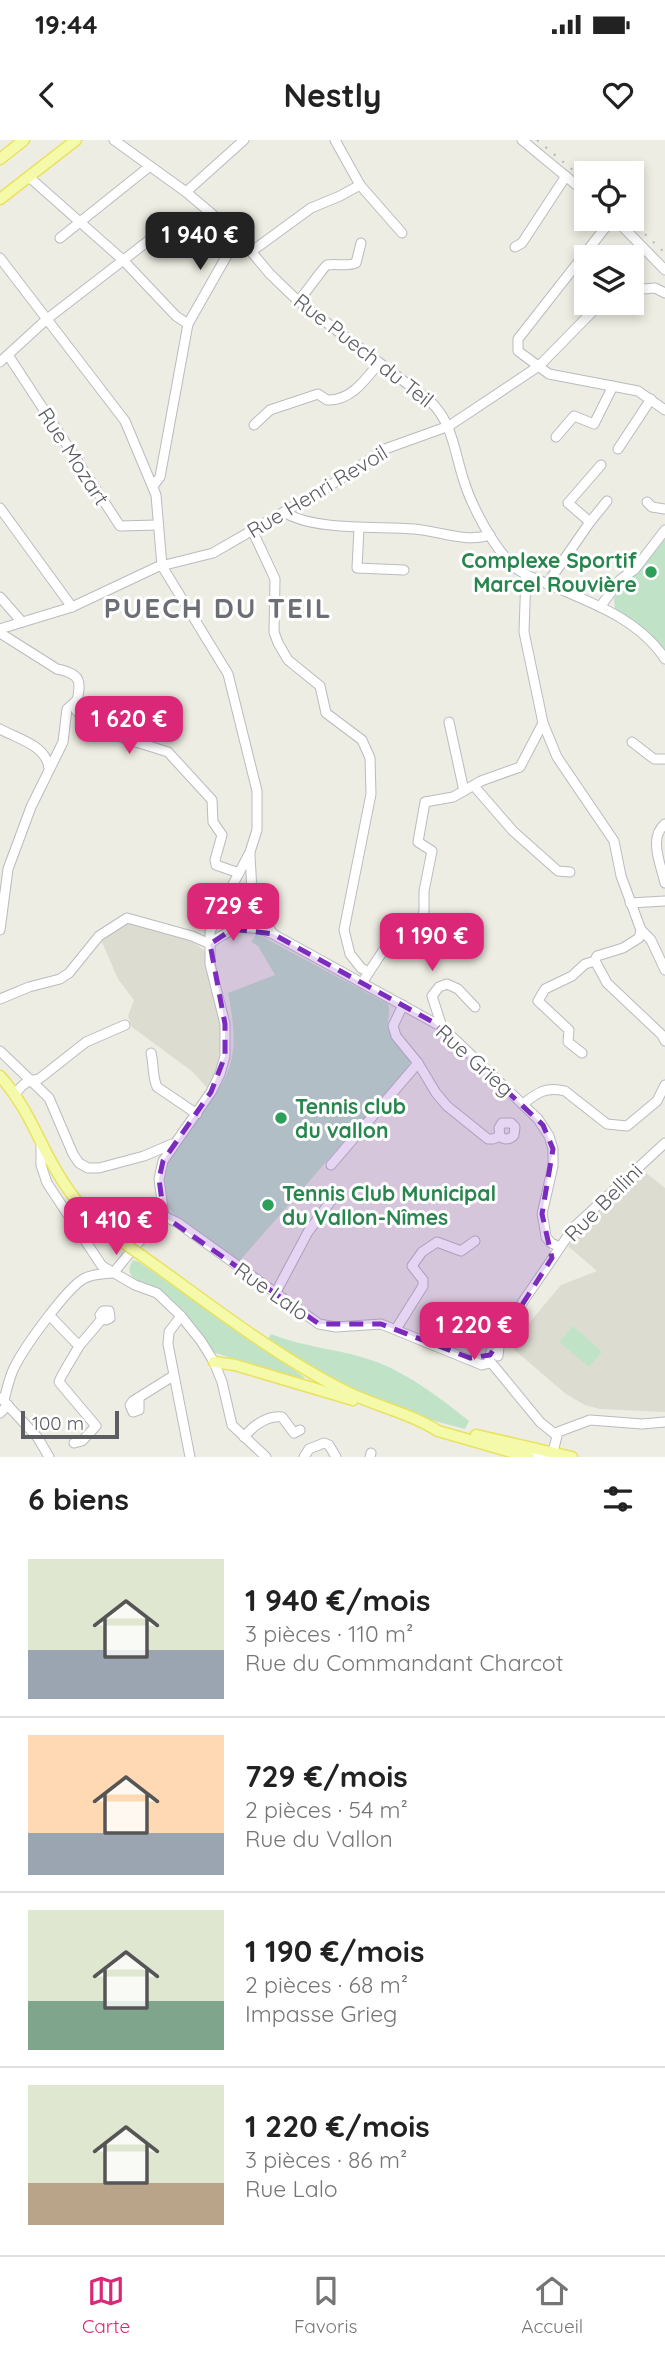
<!DOCTYPE html>
<html lang="fr">
<meta charset="utf-8">
<style>
:root{--surface:#fff;--page:#f6f6f6;--text:#222;--muted:#767676;--line:#e0e0e0;--accent:#db2777}
body{margin:0;font-family:Quicksand,sans-serif;background:var(--page);color:var(--text);height:100vh;display:flex;flex-direction:column;font-size:26px;white-space:nowrap}
*{box-sizing:border-box;margin:0}
p{font-size:23px;color:var(--muted)}
.icon{flex:none;width:38px;height:38px;fill:none;stroke:currentColor;stroke-width:2;stroke-linecap:round;stroke-linejoin:round}
.map{position:relative;height:1317px;overflow:hidden}
.side{display:flex;flex-direction:column;background:var(--surface);flex:1}
.side>*{flex:none}
.fabs{position:absolute;left:574px;top:21px;display:grid;gap:14px}
.fabs a{display:grid;place-items:center;width:70px;height:70px;border-radius:0px;background:var(--surface);box-shadow:0 4px 10px #0003;font-size:35px}
.scale{position:absolute;left:21px;bottom:18px;width:98px;box-sizing:border-box;padding-left:7px;border:4px solid #5b5d63;border-top:0;font-size:19px;line-height:24px;white-space:nowrap;color:#5b5d63;-webkit-text-stroke:5px #fff;paint-order:stroke}
.price{position:absolute;translate:-50% -60px;padding:0 16px;border-radius:14px;background:var(--accent);color:#fff;font-size:23px;line-height:46px;filter:drop-shadow(0 2px 4px #0008)}
.price::after{content:'';position:absolute;left:50%;top:42px;width:21px;height:16px;margin-left:-10px;background:inherit;clip-path:polygon(0 0,100% 0,50% 100%)}
.price.on{background:#222;color:#fff}
ul{padding:0;list-style:none}
li{display:flex;align-items:center;gap:21px;height:175px;padding:0 28px}
li+li{border-top:2px solid var(--line)}
li span{display:grid;place-items:center;flex:none;width:196px;height:140px;border-radius:0px;color:#555}
li>.icon{margin-inline-start:auto}
span .icon{width:84px;height:84px;fill:#fffc;stroke-width:1}
li b{font-size:30px}
h2{display:flex;justify-content:space-between;align-items:center;height:84px;padding:0 28px;font-size:30px}
.status{display:flex;justify-content:space-between;align-items:center;height:49px;padding:0 35px;background:var(--surface);direction:ltr}
.status svg{height:19px;fill:currentColor}
header{display:flex;justify-content:space-between;align-items:center;height:91px;padding:0 28px;background:var(--surface);font-size:32px;font-weight:700}
.dock{display:flex;justify-content:space-around;align-items:center;height:98px;border-top:2px solid var(--line);background:var(--surface);font-size:19px;color:var(--muted)}
.dock a{display:grid;justify-items:center;gap:4px}
.dock .on{color:var(--accent)}
.map>svg:first-child{display:block}
.education{fill:#dddcd1}
.grass{fill:#c0e3c8}
.lines{fill:none;stroke-linecap:round;stroke-linejoin:round}
.minor-casing{stroke:#babbc1;stroke-width:11}
.major-casing{stroke:#e9e25f;stroke-width:13}
.minor{stroke:#fff;stroke-width:9}
.major{stroke:#f5faaa;stroke-width:10}
.rail{stroke:#b5b6b6;stroke-width:2;stroke-dasharray:2 9;stroke-linecap:butt}
.major-bridge-casing{stroke:#e9e25f;stroke-width:13;stroke-linecap:butt}
.major-bridge{stroke:#f5faaa;stroke-width:10}
.marked{fill:#7b2cbf;fill-opacity:0.2;stroke:#7b2cbf;stroke-width:5;stroke-dasharray:14 9;stroke-linejoin:round}
.leisure-dot{fill:#2e9e5b;stroke:#fff;stroke-width:2.5}
.labels{text-anchor:middle;dominant-baseline:central;stroke-width:6;stroke-linejoin:round;paint-order:stroke}
.street-label{font-size:21px;fill:#5b5d63;stroke:#fff}
.leisure-label{font-size:21px;font-weight:bold;fill:#27864d;stroke:#fff;text-anchor:start}
.district-label{font-size:28px;font-weight:bold;letter-spacing:2px;fill:#6c6e75;stroke:#fff}
</style>
<div class="status"><b>19:44</b><svg viewBox="0 0 49 12"><path d="M0 12V9h3v3zM5 12V6h3v6zM10 12V3h3v9zM15 12V0h3v12zM26 1h20v11H26zM47 4h2v5h-2z"/></svg></div>
<header><svg class="icon" aria-label="back" viewBox="0 0 24 24"><path d="M15 5l-7 7 7 7"/></svg>Nestly<svg class="icon" aria-label="heart" viewBox="0 0 24 24"><path d="M12 20l-8-8c-3-5 5-10 8-4 3-6 11-1 8 4z"/></svg></header>
<div class="map">
<svg width="665" height="1317" viewBox="0 0 665 1317">
<rect width="100%" height="100%" fill="#edede3"/>
<g class="education">
<path d="M 128,783 L 192,801 L 205,811 L 207,829 L 222,885 L 221,919 L 208,949 L 193,932 L 132,887 L 128,876 L 134,860 L 118,839 L 101,800 L 113,789 Z"/>
<path d="M 645,1032 L 665,1048 L 665,1272 L 600,1269 L 585,1265 L 566,1254 L 510,1206 L 561,1145 L 597,1131 L 568,1106 L 605,1066 Z"/>
</g>
<g class="grass">
<path d="M 665,399 L 665,510 L 639,485 L 615,470 L 614,458 Z"/>
<path d="M 256,795 L 265,798 L 388,864 C 391,872 388,875 388,882 C 387,896 402,909 410,919 L 409,927 L 237,1124 C 220,1110 177,1083 167,1065 C 145,1023 214,968 227,933 C 238,906 233,880 228,853 L 275,835 L 258,806 L 251,802 Z"/>
<path d="M 133,1120 L 139,1122 L 304,1237 L 302,1242 L 213,1212 C 199,1189 181,1166 159,1151 C 151,1145 137,1145 131,1135 C 128,1130 130,1125 133,1120 Z"/>
<path d="M 573,1186 L 602,1212 L 589,1227 L 559,1202 Z"/>
<path d="M 271,1194 C 305,1208 342,1209 377,1222 C 412,1236 440,1258 469,1281 L 465,1289 C 444,1283 422,1278 402,1271 C 353,1253 310,1228 268,1199 Z"/>
</g>
<g class="lines">
<g class="minor-casing">
<g id="minor">
<path d="M 114,0 L 186,52 L 238,96 L 270,134 L 298,161 L 430,261 C 452,282 454,309 463,338 C 471,365 494,410 517,429 C 526,436 540,440 550,445 C 592,463 639,479 665,519"/>
<path d="M 335,0 L 360,45 L 402,93"/>
<path d="M 522,0 L 586,53"/>
<path d="M 29,37 L 123,120 L 176,176 L 188,184"/>
<path d="M 186,52 L 244,0"/>
<path d="M 612,79 L 518,199 L 518,211 L 549,234 L 638,251 L 665,270"/>
<path d="M 615,79 L 665,130"/>
<path d="M 60,98 L 150,26"/>
<path d="M 515,107 L 522,103 L 566,36"/>
<path d="M 252,111 L 311,68 L 340,56 L 360,45"/>
<path d="M 0,118 L 125,281 L 156,355 L 162,426 L 228,534 L 257,651 L 257,690 L 250,712 L 221,767 L 210,792 L 210,824 L 225,884 L 225,916 L 220,934 L 211,952 L 163,1021 L 159,1039 L 164,1076"/>
<path d="M 632,150 L 655,148 L 665,153"/>
<path d="M 298,161 C 304,156 324,126 327,125 C 337,123 347,127 356,123 L 361,103"/>
<path d="M 8,215 L 120,386 L 157,385"/>
<path d="M 0,222 L 47,179 L 161,91"/>
<path d="M 254,285 L 270,270 L 318,254 L 327,260 C 351,261 365,240 379,223"/>
<path d="M 556,297 L 574,276 L 594,284 L 613,246"/>
<path d="M 618,309 L 651,259"/>
<path d="M 153,346 L 160,337 L 188,184 L 238,96"/>
<path d="M 647,362 L 652,367 L 665,369"/>
<path d="M 0,368 L 72,467"/>
<path d="M 284,372 C 314,391 378,386 414,389 C 439,391 465,403 490,395"/>
<path d="M 590,382 L 568,363 L 601,325"/>
<path d="M 359,388 L 357,428 L 404,430"/>
<path d="M 252,390 L 275,439 L 274,492 L 278,503 L 288,520 L 320,546 L 326,573 L 362,600 L 370,618 L 371,654 L 344,790 L 350,814 L 361,828 L 369,832 L 362,843"/>
<path d="M 526,434 L 524,492 L 543,583 L 557,617 L 614,701 L 621,736 L 641,790 L 639,798 L 623,808 L 597,816 L 595,821 L 585,824 L 572,836 L 545,849 L 538,861 L 569,890 L 568,902 L 582,913"/>
<path d="M 547,444 L 590,382 L 607,361"/>
<path d="M 0,457 L 22,482"/>
<path d="M 600,467 L 620,440 L 635,429 L 665,390"/>
<path d="M 0,489 L 72,467 L 157,427 L 213,413 L 339,340 L 385,309 L 449,286 L 539,226 L 595,169 L 606,163"/>
<path d="M 0,493 L 57,529 C 88,535 78,547 76,570 L 88,584 L 117,596 L 168,612 L 212,660 L 213,682 L 222,695 L 215,720 L 216,725 L 239,733"/>
<path d="M 449,582 L 464,651"/>
<path d="M 0,589 C 18,599 46,605 49,628"/>
<path d="M 632,602 L 654,619 L 665,619"/>
<path d="M 474,646 L 513,691 L 558,731 L 570,732"/>
<path d="M 665,684 C 648,698 661,725 665,743"/>
<path d="M 225,759 C 252,754 259,775 273,794"/>
<path d="M 630,763 L 665,761"/>
<path d="M 217,774 C 230,792 233,786 251,788 C 259,788 266,792 273,794 L 442,887 L 538,979 L 549,996 L 553,1009 L 553,1026 L 542,1074 L 544,1084 L 546,1097 L 551,1103 L 560,1107"/>
<path d="M 0,790 L 8,729 L 31,667 L 63,602 L 67,569 L 77,560"/>
<path d="M 641,790 L 651,800 L 665,830"/>
<path d="M 210,804 C 219,795 232,792 242,783 C 257,771 250,732 250,713"/>
<path d="M 595,821 L 607,843 L 662,895 L 665,901"/>
<path d="M 369,832 L 385,808 L 390,810 L 399,796 L 421,781 L 424,771 L 424,751 L 432,711 L 418,702 L 425,662 L 453,657 L 481,641 L 520,627 L 543,583"/>
<path d="M 0,859 L 29,847 L 60,839 L 69,833 L 99,796 L 127,778 L 192,796 L 210,804"/>
<path d="M 403,865 L 393,886 L 396,896 L 418,923 L 436,953 L 447,966 L 488,999 L 493,999 L 500,996 C 504,1000 510,1000 514,995 L 515,987 L 511,983 L 502,983 L 499,988 L 500,996"/>
<path d="M 442,887 L 432,856 L 439,847 L 447,844 L 458,849 L 475,867"/>
<path d="M 0,911 L 49,958 L 73,1014 L 79,1023 L 88,1028 L 99,1028 L 144,1016 L 172,1004"/>
<path d="M 151,913 C 154,924 152,936 157,947 L 197,974"/>
<path d="M 15,954 C 22,945 27,940 39,939 L 86,902 L 125,885"/>
<path d="M 523,964 C 537,953 546,946 565,951 L 607,984 L 627,986 L 657,961 L 665,945"/>
<path d="M 41,1003 L 41,1025 L 47,1043 L 102,1126 L 135,1145 L 157,1153 L 181,1176 L 201,1201 L 214,1222 L 222,1242 L 232,1285 L 266,1317"/>
<path d="M 331,1025 L 418,923"/>
<path d="M 164,1076 L 178,1083 L 319,1184 L 336,1187 L 381,1184 L 482,1225 L 490,1223"/>
<path d="M 114,1132 L 152,1086 L 164,1076"/>
<path d="M 275,1154 L 308,1092 L 336,1054"/>
<path d="M 50,1176 L 79,1206 C 75,1214 60,1237 59,1242 L 96,1286 L 82,1301 L 74,1303"/>
<path d="M 181,1176 L 169,1192 L 168,1204 L 190,1317"/>
<path d="M 396,1189 L 423,1146 L 423,1140 L 412,1126 L 422,1112 L 437,1102 L 461,1111 L 475,1101"/>
<path d="M 79,1206 L 102,1179 L 106,1180 L 110,1178 L 109,1171 L 103,1171 L 100,1175 L 102,1179"/>
<path d="M 498,1216 L 500,1198"/>
<path d="M 1,1258 L 38,1298 L 49,1317"/>
<path d="M 139,1258 L 139,1270 L 133,1272 L 130,1265 L 133,1261 L 173,1236"/>
<path d="M 4,1260 C 7,1249 9,1238 14,1228 C 23,1209 67,1147 85,1138 C 93,1134 103,1134 112,1133"/>
<path d="M 0,1273 L 8,1265"/>
<path d="M 556,1295 L 540,1282 L 489,1220 L 492,1207 L 574,1087 L 665,1003"/>
<path d="M 244,1297 C 253,1286 267,1275 282,1277 L 294,1293 L 300,1290"/>
<path d="M 524,1316 L 532,1313 L 547,1317"/>
<path d="M 552,1316 L 558,1292 L 590,1280 L 642,1284 L 665,1282"/>
<path d="M 304,1317 L 309,1309 L 324,1303 L 329,1305 L 336,1317"/>
<path d="M 370,1317 L 371,1313"/>
</g>
</g>
<g class="major-casing">
<g id="major">
<path d="M 0,19 L 24,0"/>
<path d="M 0,59 L 76,0"/>
<path d="M 0,936 C 33,973 41,1012 68,1049 C 79,1066 94,1080 109,1093"/>
<path d="M 141,1115 C 207,1162 272,1214 345,1251 C 375,1266 410,1273 438,1291 L 529,1317"/>
<path d="M 214,1222 L 235,1225 L 353,1260"/>
<path d="M 476,1295 L 572,1317"/>
</g>
</g>
<use href="#minor" class="minor"/>
<use href="#major" class="major"/>
<g class="rail">
<path d="M 537,0 L 586,41"/>
<path d="M 629,79 L 665,113"/>
</g>
<g class="major-bridge-casing">
<path id="major-bridge" d="M 109,1093 L 141,1115"/>
</g>
<use href="#major-bridge" class="major-bridge"/>
</g>
<path class="marked" d="M 233,789 L 273,794 L 433,882 L 543,985 L 553,1009 L 542,1074 L 552,1118 L 490,1215 L 470,1218 L 381,1184 L 319,1184 L 164,1076 L 159,1039 L 163,1021 L 211,952 L 225,916 L 225,884 L 210,804 Z"/>
<g class="leisure-dot">
<circle cx="651" cy="432" r="7"/>
<circle cx="281" cy="978" r="7"/>
<circle cx="268" cy="1065" r="7"/>
</g>
<g class="labels">
<g class="street-label">
<text transform="translate(364 210) rotate(38)">Rue Puech du Teil</text>
<text transform="translate(74 316) rotate(57)">Rue Mozart</text>
<text transform="translate(317 351) rotate(-31)">Rue Henri Revoil</text>
<text transform="translate(475 920) rotate(42)">Rue Grieg</text>
<text transform="translate(603 1062) rotate(-45)">Rue Bellini</text>
<text transform="translate(272 1151) rotate(35)">Rue Lalo</text>
</g>
<g class="leisure-label">
<text x="637" y="420" text-anchor="end">Complexe Sportif<tspan x="637" dy="24">Marcel Rouvière</tspan></text>
<text x="295" y="966">Tennis club<tspan x="295" dy="24">du vallon</tspan></text>
<text x="282" y="1053">Tennis Club Municipal<tspan x="282" dy="24">du Vallon-Nîmes</tspan></text>
</g>
<g class="district-label">
<text x="218" y="467">PUECH DU TEIL</text>
</g>
</g>
</svg>
<div class="fabs">
<a><svg class="icon" aria-label="locate" viewBox="0 0 24 24"><circle cx="12" cy="12" r="6"/><path d="M12 2v4M12 18v4M2 12h4M18 12h4"/></svg></a>
<a><svg class="icon" aria-label="layers" viewBox="0 0 24 24"><path d="M12 4l9 5-9 5-9-5zM3 14l9 5 9-5"/></svg></a>
</div>
<div class="scale">100 m</div>
<b class="price on" style="left:200px;top:132px">1 940 €</b>
<b class="price" style="left:129px;top:616px">1 620 €</b>
<b class="price" style="left:233px;top:803px">729 €</b>
<b class="price" style="left:432px;top:833px">1 190 €</b>
<b class="price" style="left:116px;top:1117px">1 410 €</b>
<b class="price" style="left:474px;top:1222px">1 220 €</b>
</div>
<section class="side">
<h2>6 biens<svg class="icon" aria-label="filters" viewBox="0 0 24 24"><path d="M4 7h16M4 17h16"/><circle cx="9" cy="7" r="2"/><circle cx="15" cy="17" r="2"/></svg></h2>
<ul>
<li><span style="background:linear-gradient(#dfe7d0 65%,#9aa5b1 0)"><svg class="icon" aria-label="home" viewBox="0 0 24 24"><path d="M3 11l9-7 9 7M6 9v11h12V9"/></svg></span><div><b>1 940 €/mois</b><p>3 pièces · 110 m²</p><p>Rue du Commandant Charcot</p></div></li>
<li><span style="background:linear-gradient(#ffd9b3 70%,#9aa5b1 0)"><svg class="icon" aria-label="home" viewBox="0 0 24 24"><path d="M3 11l9-7 9 7M6 9v11h12V9"/></svg></span><div><b>729 €/mois</b><p>2 pièces · 54 m²</p><p>Rue du Vallon</p></div></li>
<li><span style="background:linear-gradient(#dfe7d0 65%,#7fa58c 0)"><svg class="icon" aria-label="home" viewBox="0 0 24 24"><path d="M3 11l9-7 9 7M6 9v11h12V9"/></svg></span><div><b>1 190 €/mois</b><p>2 pièces · 68 m²</p><p>Impasse Grieg</p></div></li>
<li><span style="background:linear-gradient(#dfe7d0 70%,#b9a48a 0)"><svg class="icon" aria-label="home" viewBox="0 0 24 24"><path d="M3 11l9-7 9 7M6 9v11h12V9"/></svg></span><div><b>1 220 €/mois</b><p>3 pièces · 86 m²</p><p>Rue Lalo</p></div></li>
</ul>
</section>
<nav class="dock">
<a class="on"><svg class="icon" aria-label="map" viewBox="0 0 24 24"><path d="M3 6l6-2 6 2 6-2v14l-6 2-6-2-6 2zM9 4v14M15 6v14"/></svg>Carte</a>
<a><svg class="icon" aria-label="saved" viewBox="0 0 24 24"><path d="M7 4h10v16l-5-4-5 4z"/></svg>Favoris</a>
<a><svg class="icon" aria-label="home" viewBox="0 0 24 24"><path d="M3 11l9-7 9 7M6 9v11h12V9"/></svg>Accueil</a>
</nav>
